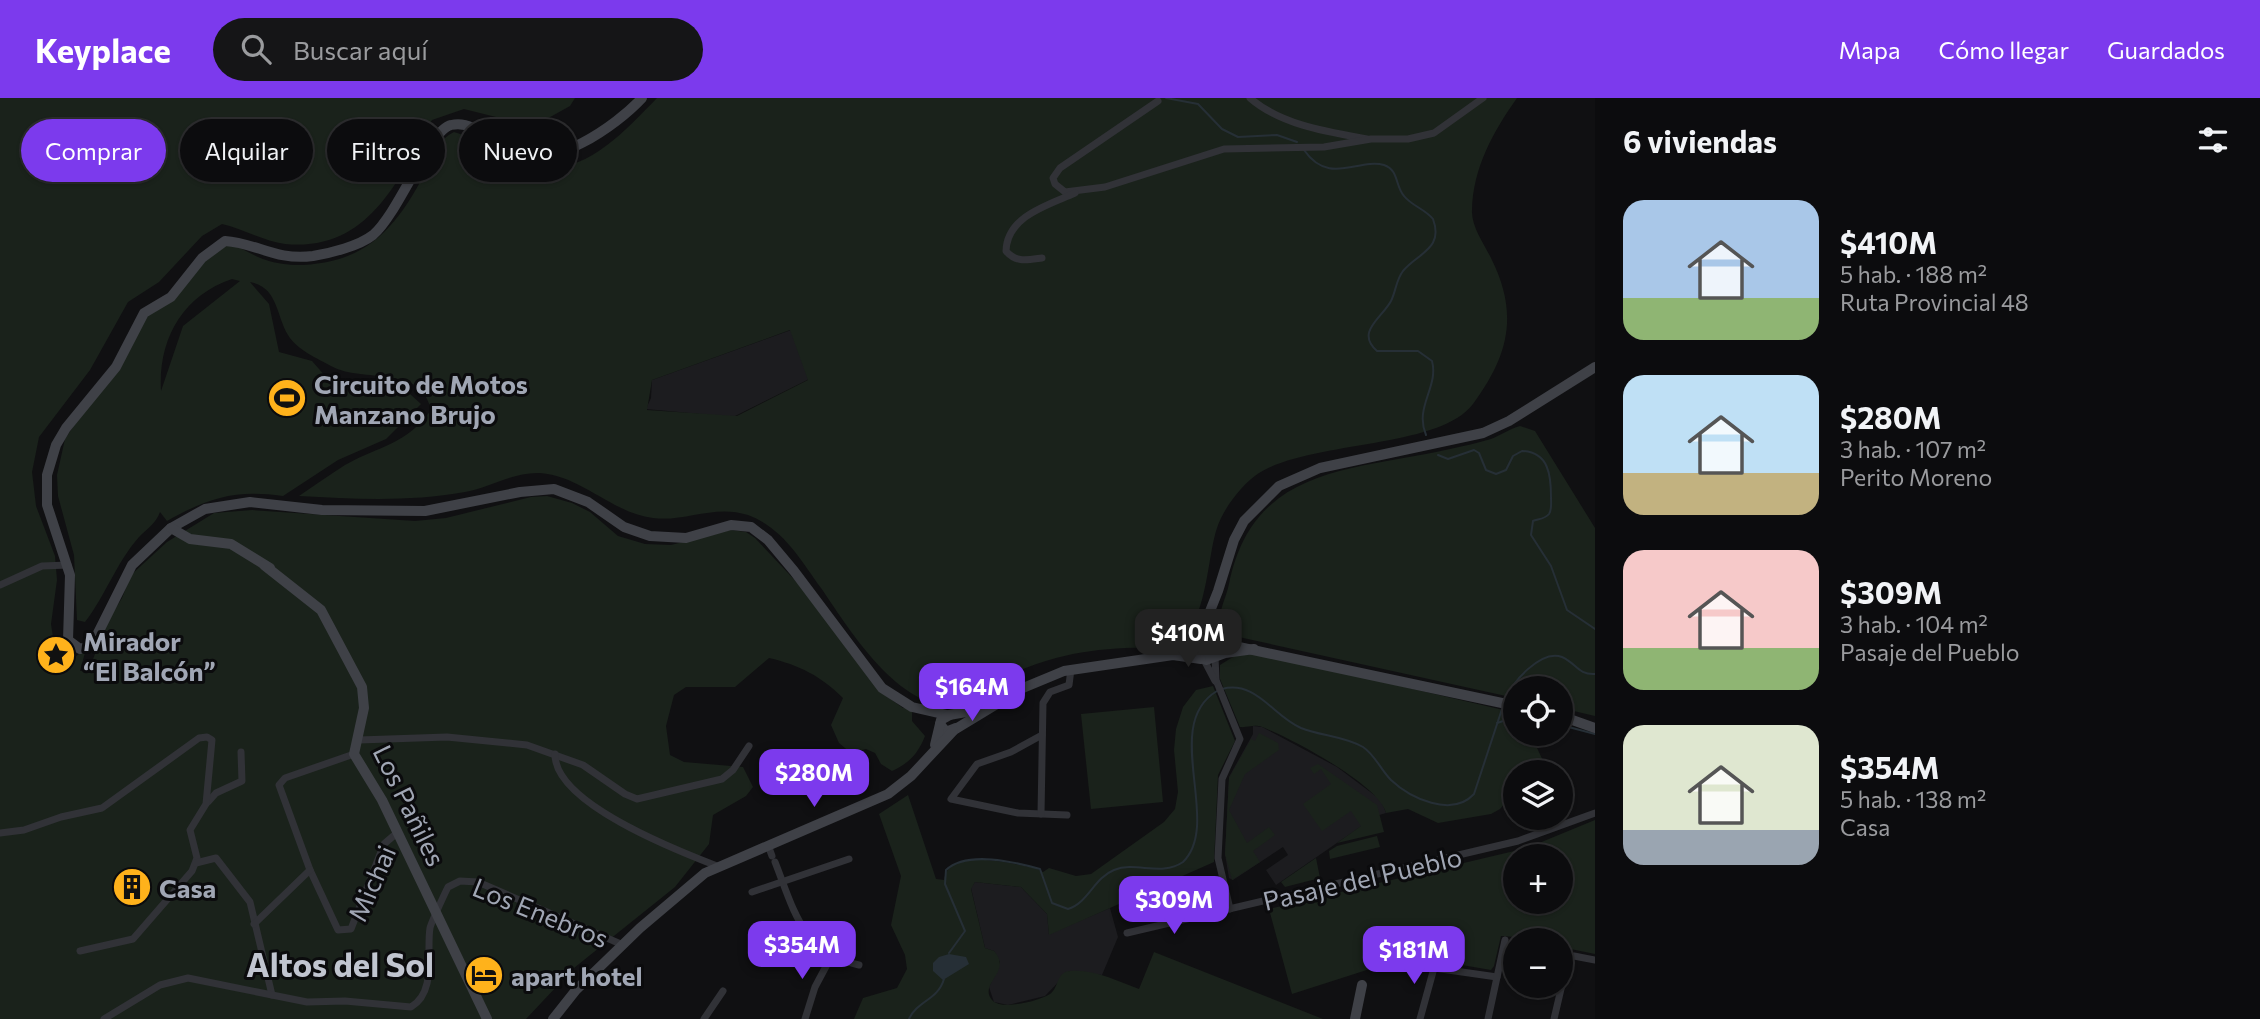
<!DOCTYPE html>
<html lang="es">
<meta charset="utf-8">
<style>
:root{--surface:#0c0c0e;--page:#151517;--text:#f1f3f6;--muted:#9a9b9e;--line:#2c2c2e;--accent:#7c3aed}
body{margin:0;font-family:Commissioner,sans-serif;background:var(--page);color:var(--text);height:100vh;display:flex;flex-direction:column;font-size:26px;white-space:nowrap}
*{box-sizing:border-box;margin:0}
p{font-size:23px;color:var(--muted)}
.icon{flex:none;width:38px;height:38px;fill:none;stroke:currentColor;stroke-width:2;stroke-linecap:round;stroke-linejoin:round}
.map{position:relative;flex:1;overflow:hidden}
.side{display:flex;flex-direction:column;background:var(--surface);width:665px}
.side>*{flex:none}
.guide{position:absolute;left:21px;top:21px;width:665px;height:63px;display:flex;gap:14px}
.buttons{position:absolute;left:1503px;top:578px;display:grid;gap:14px}
.buttons a{display:grid;place-items:center;width:70px;height:70px;border-radius:50%;background:var(--surface);box-shadow:0 2px 5px #0004,0 0 0 2px var(--line);font-size:35px}
.price{position:absolute;translate:-50% -60px;padding:0 16px;border-radius:14px;background:var(--accent);color:#fff;font-size:23px;line-height:46px;filter:drop-shadow(0 2px 4px #0008)}
.price::after{content:'';position:absolute;left:50%;top:42px;width:21px;height:16px;margin-left:-10px;background:inherit;clip-path:polygon(0 0,100% 0,50% 100%)}
.price.selected{background:#222;color:#fff}
ul{padding:0;list-style:none}
li{display:flex;align-items:center;gap:21px;height:175px;padding:0 28px}
li span{display:grid;place-items:center;flex:none;width:196px;height:140px;border-radius:21px;color:#555}
li>.icon{margin-inline-start:auto}
span .icon{width:84px;height:84px;fill:#fffc;stroke-width:1}
li b{font-size:30px}
h2{display:flex;justify-content:space-between;align-items:center;height:84px;padding:0 28px;font-size:30px}
.pill{padding:0 24px;border-radius:32px;background:var(--surface);box-shadow:0 2px 5px #0004,0 0 0 2px var(--line);font-size:24px;line-height:63px}
.pill.selected{background:var(--accent);color:#fff}
header{display:flex;align-items:center;gap:42px;box-sizing:border-box;height:98px;padding:0 35px;background:var(--accent);color:#fff}
header strong{font-size:33px}
nav{display:flex;gap:38px;margin-inline-start:auto;font-size:24px}
.search{width:490px;height:63px;background:var(--page);display:flex;align-items:center;gap:18px;box-sizing:border-box;padding:0 24px;border-radius:38px;color:var(--muted);font-size:26px}
main{display:flex;flex:1;min-height:0}
.map>svg:first-child{display:block}
.built{fill:#1c1c1f}
.green{fill:#1a221b;fill-rule:evenodd}
.water{fill:#262f36}
.lines{fill:none;stroke-linecap:round;stroke-linejoin:round}
.stream{stroke:#262f36;stroke-width:2}
.street{stroke:#313237;stroke-width:7}
.secondary{stroke:#3f4147;stroke-width:10}
.labels{text-anchor:middle;dominant-baseline:central;stroke-width:6;stroke-linejoin:round;paint-order:stroke}
.poi-label{font-size:26px;font-weight:bold;fill:#a0a6b4;stroke:#0b0b0d;text-anchor:start}
.street-label{font-size:26px;fill:#a0a6b4;stroke:#0b0b0d}
.district-label{font-size:33px;font-weight:bold;fill:#c1c5d0;stroke:#0b0b0d}
</style>
<header>
<strong>Keyplace</strong>
<div class="search"><svg class="icon" aria-label="search" viewBox="0 0 24 24"><circle cx="10" cy="10" r="6"/><path d="M15 15l6 6"/></svg>Buscar aquí</div>
<nav><a>Mapa</a><a>Cómo llegar</a><a>Guardados</a></nav>
</header>
<main>
<div class="map">
<svg width="1595" height="921" viewBox="0 0 1595 921">
<rect width="100%" height="100%" fill="#101012"/>
<g class="built">
<path d="M 791,232 L 809,281 L 733,319 L 646,311 L 651,300 L 652,282 Z"/>
<path d="M 1253,628 L 1262,629 L 1337,669 L 1381,702 L 1386,715 L 1376,718 L 1276,787 L 1266,772 L 1288,757 L 1283,749 L 1233,782 L 1229,780 L 1225,756 L 1229,679 L 1253,636 Z"/>
<path d="M 975,784 L 1021,789 L 1047,816 L 1049,836 L 1110,810 L 1118,839 L 1102,877 L 1069,873 L 1045,898 L 1008,907 L 994,904 L 989,889 L 1000,864 L 994,853 L 985,850 L 971,790 Z"/>
</g>
<g class="green">
<path d="M 0,0 L 575,0 L 570,8 L 543,23 L 508,22 L 464,11 L 432,22 C 398,82 369,154 285,146 C 264,143 243,131 222,126 L 202,138 L 159,184 L 128,204 L 90,272 L 39,339 L 32,374 L 36,408 L 55,458 L 57,482 L 51,526 L 54,546 L 61,556 L 72,561 L 86,551 L 80,573 L 89,572 L 107,524 L 122,500 L 131,477 L 167,444 L 214,415 L 252,412 L 415,423 L 446,420 L 531,399 L 547,398 L 572,405 L 590,414 L 618,438 L 645,446 L 671,447 L 730,432 L 746,434 L 755,440 L 839,529 L 885,597 L 903,610 L 912,609 L 912,623 L 925,638 C 918,656 909,665 892,673 L 881,666 L 875,655 L 866,651 L 851,655 L 839,645 L 831,627 L 843,600 C 821,578 799,567 769,560 L 735,589 L 686,589 L 674,597 L 666,628 L 670,657 L 684,664 L 743,669 L 753,689 L 746,698 L 713,717 L 709,746 L 675,789 L 574,870 L 526,921 L 0,921 Z"/>
<path d="M 657,0 L 1517,0 C 1493,34 1473,70 1472,112 C 1471,128 1484,146 1491,160 C 1519,216 1509,257 1473,306 C 1439,351 1313,342 1259,375 C 1242,386 1223,411 1217,430 C 1206,462 1208,535 1169,547 C 1156,551 1139,549 1125,550 C 1102,551 1078,554 1056,560 C 1036,566 1016,572 999,583 C 989,589 981,598 970,603 C 907,628 850,532 821,490 C 800,461 783,430 748,417 C 714,406 686,424 653,420 C 612,415 582,378 540,375 C 513,374 491,389 465,394 C 409,404 355,401 299,398 C 314,388 329,377 345,367 C 379,348 406,347 431,312 C 421,265 363,286 331,268 C 317,260 297,252 288,237 C 276,217 278,189 250,184 L 269,206 L 279,254 L 312,263 L 326,279 L 399,286 L 421,306 L 386,341 L 338,362 L 283,398 C 235,391 208,400 167,423 L 160,414 C 156,425 147,431 139,439 C 116,465 106,497 85,524 L 77,522 L 74,457 L 58,398 L 57,377 L 65,341 L 145,218 L 188,176 L 227,147 C 242,148 252,158 266,162 C 280,167 300,168 314,166 C 374,160 402,120 427,71 C 434,56 439,41 454,34 C 476,40 492,56 512,64 C 575,89 618,40 657,0 ZM 232,181 L 240,183 L 183,228 L 161,293 C 158,242 182,198 232,181 ZM 790,232 L 808,282 L 737,318 L 647,312 L 652,282 Z"/>
<path d="M 1520,328 L 1535,333 L 1595,430 L 1595,618 L 1561,610 L 1561,590 L 1516,590 L 1515,600 L 1225,536 C 1214,518 1225,505 1229,486 C 1253,367 1352,373 1450,351 C 1463,348 1478,345 1491,341 C 1501,337 1509,331 1520,328 Z"/>
<path d="M 1262,556 L 1512,614 L 1515,616 L 1516,635 L 1530,635 L 1545,667 L 1535,674 L 1516,674 L 1516,693 L 1500,711 L 1491,716 L 1438,725 L 1408,711 L 1386,715 C 1380,687 1289,639 1262,629 C 1254,626 1247,630 1240,629 L 1220,581 L 1220,567 L 1236,557 Z"/>
<path d="M 1213,588 L 1235,643 L 1218,677 L 1214,764 L 1049,837 L 1047,816 L 1021,789 L 975,784 L 971,791 L 985,850 L 994,853 C 1013,874 978,885 992,902 C 1001,913 1039,903 1050,896 C 1059,890 1056,874 1070,873 C 1094,871 1117,883 1139,891 L 1154,854 L 1323,921 L 854,921 L 863,900 L 897,890 L 907,871 L 905,857 L 891,827 L 901,778 L 879,716 L 908,697 L 936,781 L 944,782 C 948,748 1013,766 1035,770 L 1043,774 L 1049,770 L 1076,778 L 1091,776 L 1164,724 L 1175,711 L 1178,694 L 1174,652 L 1176,631 L 1183,609 L 1196,592 Z"/>
<path d="M 1154,609 L 1163,704 L 1091,711 L 1081,616 Z"/>
<path d="M 1259,635 L 1278,645 L 1279,652 L 1245,676 L 1229,712 L 1247,745 L 1269,729 L 1275,737 L 1253,753 L 1260,764 L 1232,782 L 1225,756 L 1229,680 L 1251,641 L 1255,643 Z"/>
<path d="M 1318,666 L 1377,707 L 1384,734 L 1337,745 L 1361,728 L 1351,713 L 1322,733 L 1303,706 L 1331,686 L 1321,671 L 1314,676 L 1310,670 Z"/>
<path d="M 1595,722 L 1595,856 L 1561,849 L 1561,842 L 1501,838 L 1494,868 L 1491,872 L 1427,861 L 1429,852 L 1292,896 L 1269,811 L 1527,750 ZM 1516,758 L 1561,758 L 1561,803 L 1516,803 Z"/>
<path d="M 1377,738 L 1380,749 L 1330,761 L 1329,753 L 1337,748 Z"/>
<path d="M 1316,760 L 1320,780 L 1285,789 L 1281,784 Z"/>
</g>
<path class="water" d="M 949,856 L 966,859 L 969,866 L 943,882 L 933,873 L 933,865 L 939,859 Z"/>
<g class="lines">
<g class="stream">
<path d="M 1166,0 L 1198,6 L 1222,31 L 1238,39 L 1277,37 L 1297,44"/>
<path d="M 1304,52 C 1329,88 1358,60 1384,67 C 1399,72 1395,88 1404,98 C 1412,108 1425,111 1433,121 C 1444,151 1418,155 1403,173 C 1396,182 1396,193 1391,203 C 1382,220 1355,234 1377,253 L 1418,253 L 1432,263 C 1439,289 1414,309 1426,337"/>
<path d="M 1438,357 L 1448,361 L 1474,352 L 1479,355 L 1486,372 L 1496,376 L 1506,372 L 1513,358 L 1522,353 C 1549,354 1551,378 1551,399 C 1551,405 1552,412 1549,416 C 1545,421 1538,421 1533,423 L 1531,437 L 1551,468 L 1567,512 L 1595,531"/>
<path d="M 1222,591 C 1256,582 1273,618 1301,630 C 1321,638 1344,638 1363,649 C 1375,657 1381,672 1391,682 C 1410,700 1452,720 1474,696 L 1502,611"/>
<path d="M 1505,602 C 1511,585 1541,551 1562,559 C 1576,565 1578,577 1595,576"/>
<path d="M 1497,625 L 1516,619"/>
<path d="M 1561,627 L 1595,636"/>
<path d="M 949,855 L 965,833 L 945,786 L 946,772 C 967,752 1015,764 1040,771 L 1052,805 L 1068,811 C 1088,805 1094,780 1114,772 C 1136,763 1161,779 1183,764 C 1223,725 1160,627 1217,593"/>
<path d="M 909,921 C 917,903 938,902 944,881"/>
</g>
<g class="street">
<path d="M 1250,0 C 1281,27 1328,34 1367,41"/>
<path d="M 1158,3 L 1060,70 L 1053,80 L 1055,86 L 1065,94 L 1105,89 L 1224,51 L 1324,49 L 1371,41 L 1408,41 L 1434,35 L 1483,0"/>
<path d="M 1042,160 C 1027,162 1016,165 1006,153 C 1007,118 1048,107 1075,95"/>
<path d="M 0,487 L 42,468 L 68,467"/>
<path d="M 1215,559 L 1216,582 L 1240,641 L 1222,681 L 1218,760 L 1230,811"/>
<path d="M 1204,562 L 1215,583"/>
<path d="M 1042,637 L 1011,654 L 977,666 L 951,701 L 1018,715 L 1067,717"/>
<path d="M 359,642 L 447,639 L 527,647 L 583,667 L 625,696 L 637,701 L 722,681 L 733,672 L 749,648"/>
<path d="M 354,656 L 285,680 L 279,687 L 310,772 L 338,832 L 351,831 L 384,746 L 398,734"/>
<path d="M 555,656 C 554,705 678,753 717,768"/>
<path d="M 208,704 L 216,695 L 242,683 L 241,654"/>
<path d="M 1041,716 L 1043,605 L 1050,594 L 1069,587 L 1071,571"/>
<path d="M 0,735 L 24,732 L 61,719 L 102,710 L 199,640 L 207,639 L 212,642 L 206,706 L 190,732 L 197,760 L 192,773 L 133,841 L 80,853"/>
<path d="M 768,747 L 772,758"/>
<path d="M 775,764 C 794,812 802,855 859,867"/>
<path d="M 196,765 L 216,760 L 250,804 L 272,897"/>
<path d="M 752,794 L 849,761"/>
<path d="M 254,826 L 310,772"/>
<path d="M 1127,835 L 1518,743 L 1595,715"/>
<path d="M 104,921 L 160,887 L 188,880 L 307,904 L 345,903 L 411,909 C 437,894 426,854 430,830 C 431,825 445,795 448,789 L 460,783 L 478,784 L 623,847"/>
<path d="M 704,921 L 723,893"/>
<path d="M 805,921 L 815,889 L 831,859"/>
<path d="M 1420,921 L 1434,870 L 1497,879"/>
<path d="M 1488,921 L 1505,842"/>
<path d="M 1554,921 L 1568,861 L 1574,858 L 1595,862"/>
</g>
<g class="secondary">
<path d="M 642,0 C 616,28 552,73 511,56 C 491,48 476,21 451,27 C 430,31 399,115 373,137 C 359,148 331,155 313,158 C 275,163 257,145 225,143 L 202,160 L 171,199 L 144,215 L 116,269 L 66,330 L 56,347 L 47,377 L 47,407 L 70,477 L 68,542 L 80,551 L 92,547 L 132,467 L 171,430 L 205,411 L 250,404 L 322,412 L 425,413 L 520,394 L 554,391 L 588,404 L 624,429 L 650,438 L 686,440 L 731,427 L 751,429 L 768,442 L 794,473 L 882,590 L 912,609 L 947,617"/>
<path d="M 171,430 L 190,441 L 231,446 L 270,470"/>
<path d="M 264,467 L 321,512 L 362,589 L 364,610 L 354,656 L 382,702 L 487,921"/>
<path d="M 1199,542 L 1207,539 L 1225,546 L 1516,608"/>
<path d="M 1254,551 L 1225,555 L 1206,562 L 1197,558 L 1195,551 L 1218,493 L 1234,442 L 1244,423 L 1279,388 L 1320,370 L 1483,335 L 1509,323 L 1595,269"/>
<path d="M 949,617 L 977,612"/>
<path d="M 1561,618 L 1595,630"/>
<path d="M 940,626 L 946,634 L 956,630"/>
<path d="M 954,632 L 1023,590 L 1064,573 L 1173,557 L 1201,561"/>
<path d="M 935,647 L 941,622 L 950,617"/>
<path d="M 553,921 L 576,892 L 640,830 L 705,775 L 888,696 L 911,678 L 953,633"/>
<path d="M 1355,921 L 1362,887"/>
</g>
</g>
<defs>
<g id="stadium-disc" transform="scale(2.0125)"><circle r="9.5" fill="#ffb21b" stroke="#0b0b0d"/><path d="M0-5a6.5 5 0 1 0 0 10a6.5 5 0 1 0 0-10ZM-3.5-1.8h7v3.6h-7Z" fill="#111"/></g>
<g id="sight-disc" transform="scale(2.0125)"><circle r="9.5" fill="#ffb21b" stroke="#0b0b0d"/><path d="M0-6L1.8-2.2L6-1.7L2.9 1.2L3.7 5.4L0 3.3L-3.7 5.4L-2.9 1.2L-6-1.7L-1.8-2.2Z" fill="#111"/></g>
<g id="building-disc" transform="scale(2.0125)"><circle r="9.5" fill="#ffb21b" stroke="#0b0b0d"/><path d="M-4-6H4V6H1V3H-1V6H-4ZM-2.5-4.3h1.7v1.8h-1.7ZM.8-4.3h1.7v1.8H.8ZM-2.5-1h1.7V.8h-1.7ZM.8-1h1.7V.8H.8Z" fill="#111"/></g>
<g id="hotel-disc" transform="scale(2.0125)"><circle r="9.5" fill="#ffb21b" stroke="#0b0b0d"/><path d="M-6-4.5h1.5V1H6V5H4.5V3h-9V5H-6ZM-4 0a1.8 1.8 0 1 1 3.6 0ZM.5 0V-2.5h3Q6-2.5 6 0Z" fill="#111"/></g>
</defs>
<g fill-rule="evenodd">
<use href="#stadium-disc" x="287" y="300"/>
<use href="#sight-disc" x="56" y="557"/>
<use href="#building-disc" x="132" y="789"/>
<use href="#hotel-disc" x="484" y="877"/>
</g>
<g class="labels">
<g class="poi-label">
<text x="314" y="285">Circuito de Motos<tspan x="314" dy="30">Manzano Brujo</tspan></text>
<text x="83" y="542">Mirador<tspan x="83" dy="30">“El Balcón”</tspan></text>
<text x="159" y="789">Casa</text>
<text x="511" y="877">apart hotel</text>
</g>
<g class="street-label">
<text transform="translate(410 707) rotate(64)">Los Pañiles</text>
<text transform="translate(1362 780) rotate(-13)">Pasaje del Pueblo</text>
<text transform="translate(371 785) rotate(-66)">Michai</text>
<text transform="translate(541 814) rotate(22)">Los Enebros</text>
</g>
<g class="district-label">
<text x="340" y="865">Altos del Sol</text>
</g>
</g>
</svg>
<div class="buttons">
<a><svg class="icon" aria-label="locate" viewBox="0 0 24 24"><circle cx="12" cy="12" r="6"/><path d="M12 2v4M12 18v4M2 12h4M18 12h4"/></svg></a>
<a><svg class="icon" aria-label="layers" viewBox="0 0 24 24"><path d="M12 4l9 5-9 5-9-5zM3 14l9 5 9-5"/></svg></a>
<a>+</a>
<a>−</a>
</div>
<b class="price selected" style="left:1188px;top:571px">$410M</b>
<b class="price" style="left:972px;top:625px">$164M</b>
<b class="price" style="left:814px;top:711px">$280M</b>
<b class="price" style="left:1174px;top:838px">$309M</b>
<b class="price" style="left:802px;top:883px">$354M</b>
<b class="price" style="left:1414px;top:888px">$181M</b>
<div class="guide">
<a class="pill selected">Comprar</a>
<a class="pill">Alquilar</a>
<a class="pill">Filtros</a>
<a class="pill">Nuevo</a>
</div>
</div>
<section class="side">
<h2>6 viviendas<svg class="icon" aria-label="filters" viewBox="0 0 24 24"><path d="M4 7h16M4 17h16"/><circle cx="9" cy="7" r="2"/><circle cx="15" cy="17" r="2"/></svg></h2>
<ul>
<li><span style="background:linear-gradient(#a9c7e8 70%,#8fb573 0)"><svg class="icon" aria-label="home" viewBox="0 0 24 24"><path d="M3 11l9-7 9 7M6 9v11h12V9"/></svg></span><div><b>$410M</b><p>5 hab. · 188 m²</p><p>Ruta Provincial 48</p></div></li>
<li><span style="background:linear-gradient(#bfe0f5 70%,#c2b280 0)"><svg class="icon" aria-label="home" viewBox="0 0 24 24"><path d="M3 11l9-7 9 7M6 9v11h12V9"/></svg></span><div><b>$280M</b><p>3 hab. · 107 m²</p><p>Perito Moreno</p></div></li>
<li><span style="background:linear-gradient(#f6c9c9 70%,#8fb573 0)"><svg class="icon" aria-label="home" viewBox="0 0 24 24"><path d="M3 11l9-7 9 7M6 9v11h12V9"/></svg></span><div><b>$309M</b><p>3 hab. · 104 m²</p><p>Pasaje del Pueblo</p></div></li>
<li><span style="background:linear-gradient(#dfe7d0 75%,#9aa5b1 0)"><svg class="icon" aria-label="home" viewBox="0 0 24 24"><path d="M3 11l9-7 9 7M6 9v11h12V9"/></svg></span><div><b>$354M</b><p>5 hab. · 138 m²</p><p>Casa</p></div></li>
</ul>
</section>
</main>
